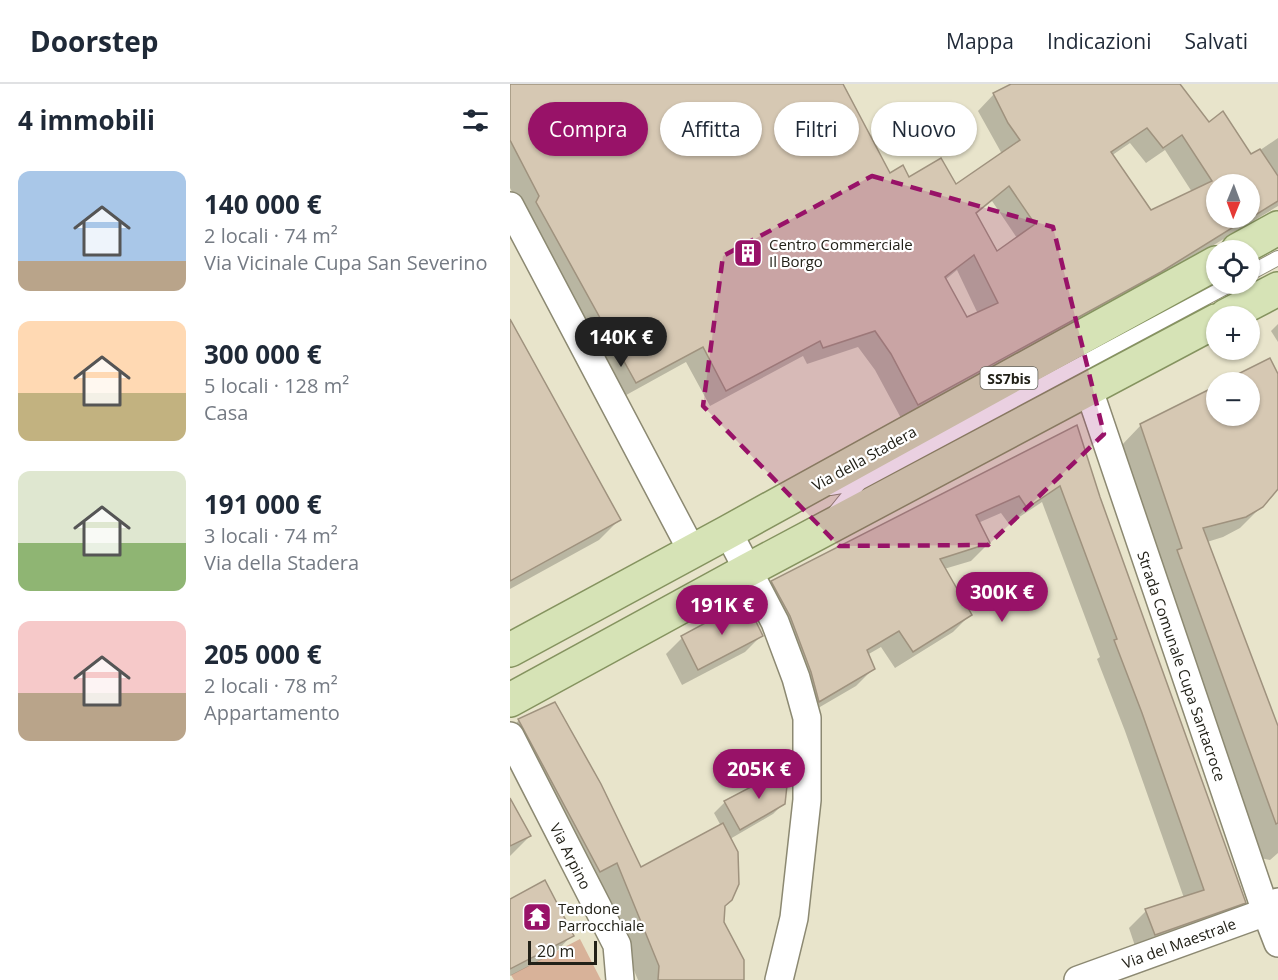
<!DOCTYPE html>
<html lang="it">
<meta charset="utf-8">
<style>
:root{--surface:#fff;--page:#f6f6f7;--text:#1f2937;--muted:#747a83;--line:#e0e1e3;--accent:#981268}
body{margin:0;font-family:"Open Sans",sans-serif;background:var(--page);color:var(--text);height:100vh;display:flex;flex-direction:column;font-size:22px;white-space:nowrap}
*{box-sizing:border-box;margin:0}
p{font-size:20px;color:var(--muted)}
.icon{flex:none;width:33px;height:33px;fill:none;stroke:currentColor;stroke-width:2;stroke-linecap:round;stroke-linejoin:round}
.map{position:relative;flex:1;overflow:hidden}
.panel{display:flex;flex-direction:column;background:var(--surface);width:510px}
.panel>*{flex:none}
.banner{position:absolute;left:18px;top:18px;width:570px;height:54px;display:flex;gap:12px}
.needle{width:39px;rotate:181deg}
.buttons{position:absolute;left:696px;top:90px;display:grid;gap:12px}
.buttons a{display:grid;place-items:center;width:54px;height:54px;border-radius:50%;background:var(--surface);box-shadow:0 2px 4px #0004;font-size:30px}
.scale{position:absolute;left:18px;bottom:15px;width:69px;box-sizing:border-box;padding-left:6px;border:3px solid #222118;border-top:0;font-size:16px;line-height:21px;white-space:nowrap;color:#222118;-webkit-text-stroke:4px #fff;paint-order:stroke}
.price{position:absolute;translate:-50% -51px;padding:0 14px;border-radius:21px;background:var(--accent);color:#fff;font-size:20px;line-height:39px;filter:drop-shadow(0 2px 3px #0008)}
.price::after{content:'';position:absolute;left:50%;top:36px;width:18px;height:14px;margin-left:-9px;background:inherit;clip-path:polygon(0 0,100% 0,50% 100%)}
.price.active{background:#222;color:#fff}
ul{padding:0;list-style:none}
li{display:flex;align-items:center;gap:18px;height:150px;padding:0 18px}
li span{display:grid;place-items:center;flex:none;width:168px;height:120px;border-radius:12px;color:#555}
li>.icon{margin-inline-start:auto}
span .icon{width:72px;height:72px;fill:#fffc;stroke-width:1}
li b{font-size:26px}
h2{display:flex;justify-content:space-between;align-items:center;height:72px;padding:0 18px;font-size:26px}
.pill{padding:0 21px;border-radius:27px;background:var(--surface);box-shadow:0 2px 4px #0004;font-size:21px;line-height:54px}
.pill.active{background:var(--accent);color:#fff}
header{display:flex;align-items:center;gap:36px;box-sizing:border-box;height:84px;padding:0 30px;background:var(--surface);border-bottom:2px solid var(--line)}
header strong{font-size:28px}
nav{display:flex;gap:33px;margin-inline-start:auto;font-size:21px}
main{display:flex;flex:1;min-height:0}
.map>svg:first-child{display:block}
.green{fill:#d8b299}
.shadow{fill:#0003;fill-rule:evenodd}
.building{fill:#d6c8b3;stroke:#9f927e;stroke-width:1.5;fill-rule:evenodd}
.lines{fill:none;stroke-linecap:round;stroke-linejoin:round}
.lane-casing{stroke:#8c8972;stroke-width:16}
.street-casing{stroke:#8c8972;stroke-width:30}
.primary-casing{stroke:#85935f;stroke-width:36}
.lane{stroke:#fff;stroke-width:14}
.street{stroke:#fff;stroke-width:27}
.primary{stroke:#d6e3b6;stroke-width:33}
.marked{fill:#981268;fill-opacity:0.2;stroke:#981268;stroke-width:4.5;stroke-dasharray:12 8;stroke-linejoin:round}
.labels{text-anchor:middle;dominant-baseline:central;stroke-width:4.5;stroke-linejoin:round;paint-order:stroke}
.shield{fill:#fff;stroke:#64645d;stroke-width:1.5}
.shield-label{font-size:14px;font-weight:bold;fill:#222118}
.poi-label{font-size:15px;fill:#222118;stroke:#fff;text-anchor:start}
.street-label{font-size:15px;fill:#222118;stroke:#fff}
</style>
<header>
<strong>Doorstep</strong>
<nav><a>Mappa</a><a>Indicazioni</a><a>Salvati</a></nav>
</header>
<main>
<section class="panel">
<h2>4 immobili<svg class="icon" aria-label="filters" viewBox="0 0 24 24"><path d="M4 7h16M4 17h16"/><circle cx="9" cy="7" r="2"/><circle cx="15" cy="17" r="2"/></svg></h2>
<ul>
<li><span style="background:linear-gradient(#a9c7e8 75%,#b9a48a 0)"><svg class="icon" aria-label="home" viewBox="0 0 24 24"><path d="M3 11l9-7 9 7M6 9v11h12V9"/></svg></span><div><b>140 000 €</b><p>2 locali · 74 m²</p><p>Via Vicinale Cupa San Severino</p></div></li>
<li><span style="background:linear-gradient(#ffd9b3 60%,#c2b280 0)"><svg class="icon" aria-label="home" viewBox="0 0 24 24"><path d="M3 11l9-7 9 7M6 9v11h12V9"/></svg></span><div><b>300 000 €</b><p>5 locali · 128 m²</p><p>Casa</p></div></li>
<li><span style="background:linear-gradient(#dfe7d0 60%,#8fb573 0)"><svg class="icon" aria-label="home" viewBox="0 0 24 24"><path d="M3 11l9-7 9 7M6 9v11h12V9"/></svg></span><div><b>191 000 €</b><p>3 locali · 74 m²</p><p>Via della Stadera</p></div></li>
<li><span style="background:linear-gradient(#f6c9c9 60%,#b9a48a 0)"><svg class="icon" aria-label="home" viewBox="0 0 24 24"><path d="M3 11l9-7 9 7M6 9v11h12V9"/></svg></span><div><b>205 000 €</b><p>2 locali · 78 m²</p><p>Appartamento</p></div></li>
</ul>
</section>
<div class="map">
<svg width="768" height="896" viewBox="0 0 768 896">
<rect width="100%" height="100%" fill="#e8e4cb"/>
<path class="green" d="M 70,855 L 91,896 L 4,896 L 1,891 Z"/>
<g class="shadow">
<path d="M 0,0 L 331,0 L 380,91 L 446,102 L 492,70 L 468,27 L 484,10 L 504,0 L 668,0 L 698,41 L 740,73 L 768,54 L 768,122 L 631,205 L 392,336 L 365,286 L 348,263 L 297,280 L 293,272 L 200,322 L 176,278 L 109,315 L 0,104 ZM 620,59 L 636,79 L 655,66 L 682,108 L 640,128 L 601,72 ZM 706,100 L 740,100 L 740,134 L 706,134 ZM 482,117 L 507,154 L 486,169 L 465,131 ZM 447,186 L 468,230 L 456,235 L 435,196 Z"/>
<path d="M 0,238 L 109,436 L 89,456 L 0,505 Z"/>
<path d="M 768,240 L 768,258 L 761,247 Z"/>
<path d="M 760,276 L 768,293 L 768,400 L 752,422 L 730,444 L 713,453 L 697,458 L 768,646 L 768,769 L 760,776 L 750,774 L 610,363 L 631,341 L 706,303 L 706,332 L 740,332 L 740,298 L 716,298 Z"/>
<path d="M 566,343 L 589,413 L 734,818 L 717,836 L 627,868 L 619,844 L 636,827 L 674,814 L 615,647 L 587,575 L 590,573 L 532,418 L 499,440 L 491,429 L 468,439 L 479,459 L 461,477 L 434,485 L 460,531 L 443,548 L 385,584 L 371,563 L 357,571 L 363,585 L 346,602 L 291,634 L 245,515 L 262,498 Z"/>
<path d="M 252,551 L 235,568 L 172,601 L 156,570 L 172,554 Z"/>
<path d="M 9,636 L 130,785 L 211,742 L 204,729 L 215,718 L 274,719 L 263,730 L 220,755 L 213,838 L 232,896 L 128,896 L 87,798 L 0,646 Z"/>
<path d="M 0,717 L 20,752 L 0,772 Z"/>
<path d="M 0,816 L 62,851 L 46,868 L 0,892 Z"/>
</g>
<g class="building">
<path d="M 0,0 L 333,0 L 380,89 L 393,81 L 399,93 L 431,74 L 446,100 L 510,56 L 498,39 L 483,9 L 501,0 L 670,0 L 699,38 L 713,27 L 741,70 L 750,65 L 768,92 L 768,117 L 739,135 L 738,134 L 651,188 L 408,321 L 381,270 L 365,247 L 313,264 L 310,257 L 216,307 L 193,263 L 126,299 L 26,118 L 29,112 L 0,56 ZM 637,44 L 653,64 L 672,51 L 702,97 L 641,126 L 601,68 ZM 706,100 L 740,100 L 740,134 L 706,134 ZM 499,102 L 525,140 L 487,167 L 466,129 ZM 464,171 L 488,219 L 457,233 L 435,193 Z"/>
<path d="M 0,235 L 111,436 L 0,497 Z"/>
<path d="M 760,274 L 768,290 L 768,405 L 753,423 L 736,433 L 693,444 L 768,642 L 768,739 L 766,740 L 667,466 L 672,464 L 630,340 L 706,302 L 706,332 L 740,332 L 740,298 L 712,298 Z"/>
<path d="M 567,341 L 590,413 L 736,819 L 645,851 L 635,825 L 694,806 L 632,629 L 604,556 L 607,555 L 550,402 L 517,424 L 509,412 L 466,431 L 480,459 L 430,475 L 462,531 L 403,568 L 389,547 L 357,566 L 365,585 L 309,618 L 301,588 L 280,532 L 261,497 Z"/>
<path d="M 236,517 L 253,552 L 188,586 L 171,552 Z"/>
<path d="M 45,618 L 91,700 L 131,783 L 213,739 L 228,768 L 229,800 L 222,816 L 215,822 L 214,838 L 234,876 L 234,896 L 148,896 L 149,882 L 107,779 L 90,788 L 8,635 Z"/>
<path d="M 279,683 L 275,720 L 230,746 L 214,717 Z"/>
<path d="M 0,714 L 21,752 L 0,762 Z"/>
<path d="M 35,796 L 64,852 L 0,885 L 0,815 Z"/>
</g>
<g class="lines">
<g class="lane-casing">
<g id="lane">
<path d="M 740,189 L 768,174"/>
<path d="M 320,404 L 349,399 L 721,200"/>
<path d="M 324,430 L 349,399"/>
</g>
</g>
<g class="street-casing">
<g id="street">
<path d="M 0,122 L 182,467"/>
<path d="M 579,306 L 756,828 L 768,859"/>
<path d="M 218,448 L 265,538 L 286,594 L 297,634 L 297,716 L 284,834 L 269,896"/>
<path d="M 0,652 L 107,861 L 110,896"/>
<path d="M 568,896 L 756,828 L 768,818"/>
</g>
</g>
<g class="primary-casing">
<g id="primary">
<path d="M 728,166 L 768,144"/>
<path d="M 716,232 L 768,205"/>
<path d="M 0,566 L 218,448 L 706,179"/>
<path d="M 0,616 L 238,486 L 706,237"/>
</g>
</g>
<use href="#lane" class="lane"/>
<use href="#street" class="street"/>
<use href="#primary" class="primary"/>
</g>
<path class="marked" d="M 362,92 L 543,143 L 594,350 L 478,461 L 329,462 L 193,322 L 213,172 Z"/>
<defs>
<g id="building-square" transform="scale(1.5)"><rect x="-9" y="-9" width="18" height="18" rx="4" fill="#981268" stroke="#fff"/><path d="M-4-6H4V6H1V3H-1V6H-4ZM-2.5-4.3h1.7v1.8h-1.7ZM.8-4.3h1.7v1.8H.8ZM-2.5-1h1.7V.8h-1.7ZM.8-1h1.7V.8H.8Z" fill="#fff"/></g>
<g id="temple-square" transform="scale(1.5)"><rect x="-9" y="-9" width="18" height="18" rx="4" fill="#981268" stroke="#fff"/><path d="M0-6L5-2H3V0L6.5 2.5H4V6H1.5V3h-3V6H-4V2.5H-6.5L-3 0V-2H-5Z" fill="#fff"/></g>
</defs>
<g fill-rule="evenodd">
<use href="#building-square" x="238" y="169"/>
<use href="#temple-square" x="27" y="833"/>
</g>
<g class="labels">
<rect class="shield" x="470.5" y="283" width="57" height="22" rx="4.5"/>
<g class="shield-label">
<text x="499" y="294">SS7bis</text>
</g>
<g class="poi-label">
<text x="259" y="160">Centro Commerciale<tspan x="259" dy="17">Il Borgo</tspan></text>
<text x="48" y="824">Tendone<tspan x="48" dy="17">Parrocchiale</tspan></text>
</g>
<g class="street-label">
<text transform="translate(354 374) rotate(-29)">Via della Stadera</text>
<text transform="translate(672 582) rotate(71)">Strada Comunale Cupa Santacroce</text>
<text transform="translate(61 772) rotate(63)">Via Arpino</text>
<text transform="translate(669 859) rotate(-20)">Via del Maestrale</text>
</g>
</g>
</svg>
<div class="buttons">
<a><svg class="needle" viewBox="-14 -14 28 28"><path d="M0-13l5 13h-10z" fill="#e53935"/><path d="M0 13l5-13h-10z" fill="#747a83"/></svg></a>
<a><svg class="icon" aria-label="locate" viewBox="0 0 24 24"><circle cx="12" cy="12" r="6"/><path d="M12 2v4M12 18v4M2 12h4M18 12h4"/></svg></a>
<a>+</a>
<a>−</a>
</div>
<div class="scale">20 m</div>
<b class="price active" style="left:111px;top:284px">140K €</b>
<b class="price" style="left:492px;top:539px">300K €</b>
<b class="price" style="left:212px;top:552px">191K €</b>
<b class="price" style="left:249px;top:716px">205K €</b>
<div class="banner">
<a class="pill active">Compra</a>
<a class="pill">Affitta</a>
<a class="pill">Filtri</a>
<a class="pill">Nuovo</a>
</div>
</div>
</main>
